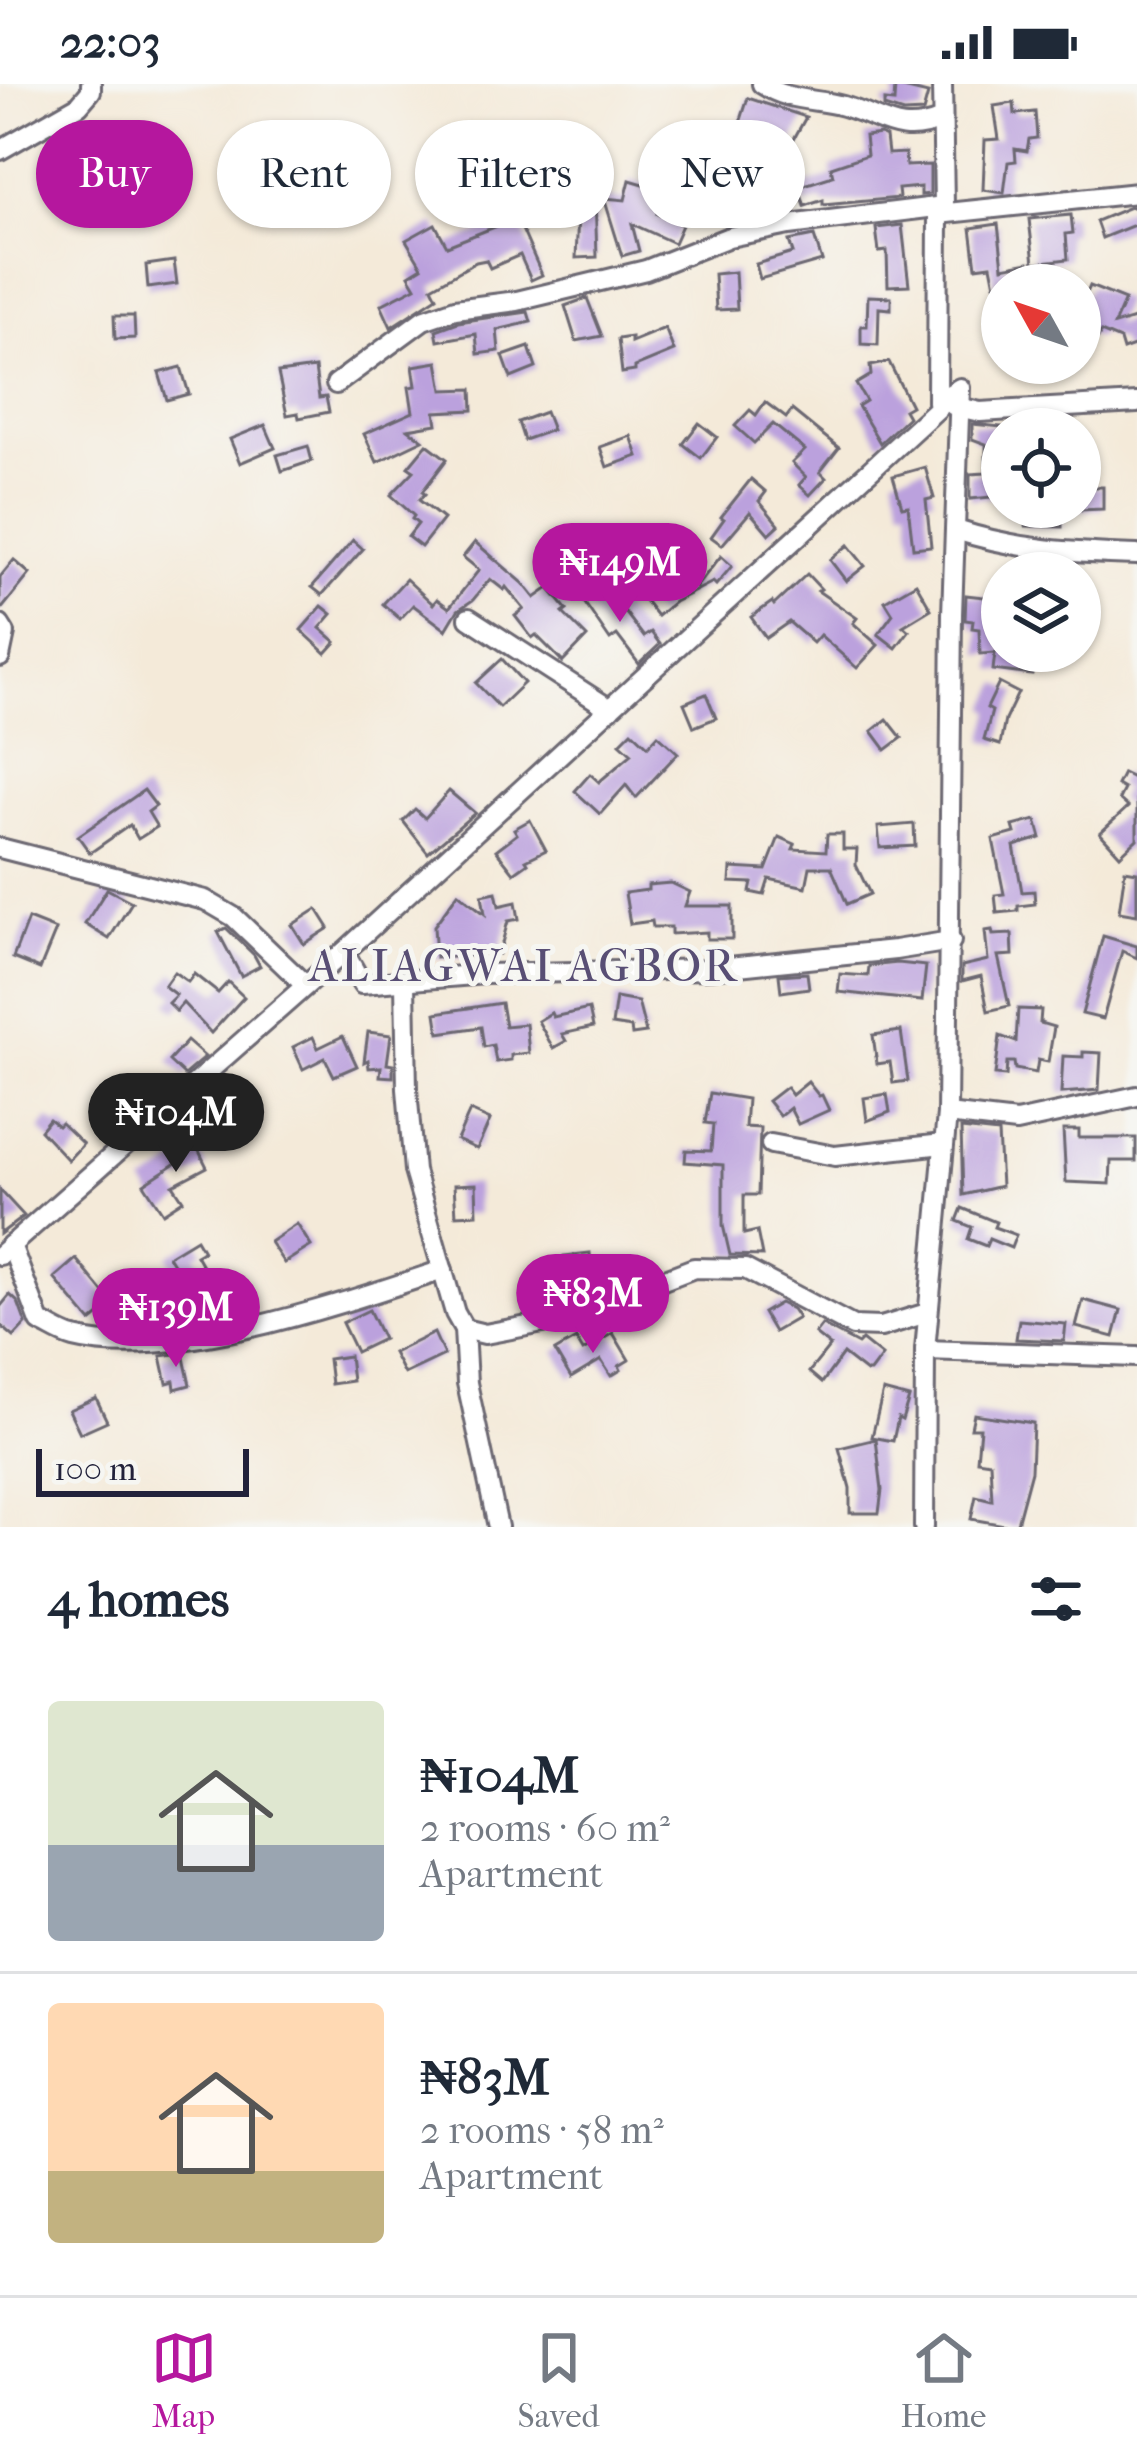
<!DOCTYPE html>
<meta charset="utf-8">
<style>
:root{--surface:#fff;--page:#f6f6f7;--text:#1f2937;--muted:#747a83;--line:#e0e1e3;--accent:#b5179e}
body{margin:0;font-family:"IM FELL French Canon",serif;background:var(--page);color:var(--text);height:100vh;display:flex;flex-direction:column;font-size:45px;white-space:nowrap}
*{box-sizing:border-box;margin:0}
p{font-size:39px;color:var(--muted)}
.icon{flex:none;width:66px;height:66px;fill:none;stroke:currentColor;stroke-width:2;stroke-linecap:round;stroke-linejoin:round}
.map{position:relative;height:1443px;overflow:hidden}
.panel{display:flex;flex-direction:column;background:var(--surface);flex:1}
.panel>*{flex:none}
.guide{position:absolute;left:36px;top:36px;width:1065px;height:108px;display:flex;gap:24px}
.needle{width:78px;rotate:310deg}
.tools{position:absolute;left:981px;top:180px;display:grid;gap:24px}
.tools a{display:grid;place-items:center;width:120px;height:120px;border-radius:50%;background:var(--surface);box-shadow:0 3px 9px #0004;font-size:60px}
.scale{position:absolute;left:36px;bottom:30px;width:213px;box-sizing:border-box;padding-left:12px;border:6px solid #22223b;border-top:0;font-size:33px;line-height:42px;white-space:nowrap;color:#22223b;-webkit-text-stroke:9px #f6f6f2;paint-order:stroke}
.price{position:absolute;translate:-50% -102px;padding:0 27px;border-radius:42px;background:var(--accent);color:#fff;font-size:39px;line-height:78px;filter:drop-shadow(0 3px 6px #0008)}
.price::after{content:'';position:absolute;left:50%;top:72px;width:36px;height:27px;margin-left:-18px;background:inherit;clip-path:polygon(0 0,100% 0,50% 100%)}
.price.on{background:#222;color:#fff}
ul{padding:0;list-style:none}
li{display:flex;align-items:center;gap:36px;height:300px;padding:0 48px}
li+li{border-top:3px solid var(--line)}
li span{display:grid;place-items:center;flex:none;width:336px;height:240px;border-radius:12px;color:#555}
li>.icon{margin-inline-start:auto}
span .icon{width:144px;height:144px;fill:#fffc;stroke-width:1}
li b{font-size:51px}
h2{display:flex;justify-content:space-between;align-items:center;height:144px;padding:0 48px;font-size:51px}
.pill{padding:0 42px;border-radius:54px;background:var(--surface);box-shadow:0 3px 9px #0004;font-size:42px;line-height:108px}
.pill.on{background:var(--accent);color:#fff}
.status{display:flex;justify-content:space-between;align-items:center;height:84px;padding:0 60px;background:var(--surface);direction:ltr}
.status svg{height:33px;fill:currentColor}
.tab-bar{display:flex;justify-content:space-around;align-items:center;height:168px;border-top:3px solid var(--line);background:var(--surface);font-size:33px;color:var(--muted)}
.tab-bar a{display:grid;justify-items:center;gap:6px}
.tab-bar .on{color:var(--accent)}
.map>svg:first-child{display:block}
.building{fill:#bba1dd}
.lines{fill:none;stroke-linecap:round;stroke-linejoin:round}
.minor-casing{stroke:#6c6872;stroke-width:24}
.minor{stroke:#fff;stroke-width:18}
.labels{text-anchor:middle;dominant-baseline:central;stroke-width:10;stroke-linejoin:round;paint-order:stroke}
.quarter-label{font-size:45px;letter-spacing:3px;fill:#584e74;stroke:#f6f6f2}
</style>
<div class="status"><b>22:03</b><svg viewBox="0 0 49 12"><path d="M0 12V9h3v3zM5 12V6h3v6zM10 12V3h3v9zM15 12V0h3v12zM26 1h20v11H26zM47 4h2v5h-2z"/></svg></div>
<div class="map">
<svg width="1137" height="1443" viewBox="0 0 1137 1443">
<rect width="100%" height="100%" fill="#f6f6f2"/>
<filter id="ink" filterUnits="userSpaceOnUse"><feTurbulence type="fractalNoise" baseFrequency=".00833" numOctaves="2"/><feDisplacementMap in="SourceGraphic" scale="24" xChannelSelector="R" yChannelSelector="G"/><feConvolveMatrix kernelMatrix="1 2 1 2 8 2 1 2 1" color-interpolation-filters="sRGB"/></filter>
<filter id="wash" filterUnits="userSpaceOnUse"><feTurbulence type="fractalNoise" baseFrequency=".004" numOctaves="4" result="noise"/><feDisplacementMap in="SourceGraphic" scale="48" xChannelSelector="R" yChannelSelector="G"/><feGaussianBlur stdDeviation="2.7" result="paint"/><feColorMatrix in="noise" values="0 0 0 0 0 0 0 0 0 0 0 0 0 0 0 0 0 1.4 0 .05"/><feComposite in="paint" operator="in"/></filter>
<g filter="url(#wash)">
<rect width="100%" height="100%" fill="#f4ead9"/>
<g id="blocks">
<g class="building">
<path d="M 895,2 L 928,10 L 923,28 L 903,29 L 884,23 L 884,17 L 894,18 Z"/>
<path d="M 748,14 L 806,33 L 791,60 L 740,39 Z"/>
<path d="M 1014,19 L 1015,30 L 1035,28 L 1037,54 L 1029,55 L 1027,67 L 1015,65 L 1016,77 L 1008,78 L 1004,109 L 983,106 L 985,56 L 999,55 L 994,22 Z"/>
<path d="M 880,50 L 886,53 L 888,70 L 905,69 L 906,82 L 930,81 L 930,110 L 921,111 L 921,103 L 898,105 L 899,114 L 823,121 L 823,116 L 805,122 L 798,103 L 833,92 L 831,83 L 867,71 L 865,52 Z"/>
<path d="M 630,96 L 664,106 L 657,130 L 682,141 L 674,159 L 632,140 L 639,167 L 622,172 L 604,114 L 625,116 Z"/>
<path d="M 551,102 L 559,125 L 534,133 L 527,110 Z"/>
<path d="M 579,110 L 595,112 L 597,173 L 576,174 Z"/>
<path d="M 1130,123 L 1137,123 L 1137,140 L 1102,154 L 1096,137 Z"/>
<path d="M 1071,131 L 1073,149 L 1066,150 L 1068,175 L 1034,179 L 1029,135 Z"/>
<path d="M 517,134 L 542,191 L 531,196 L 520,171 L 490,184 L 486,176 L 476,178 L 432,203 L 437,213 L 391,243 L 381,221 L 416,203 L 409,191 L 422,183 L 406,156 L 435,140 L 447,162 Z"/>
<path d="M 998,140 L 1003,183 L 1029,178 L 1033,201 L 995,201 L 991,181 L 976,183 L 971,144 Z"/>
<path d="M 902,141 L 909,201 L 888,202 L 887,167 L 879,168 L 876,144 Z"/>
<path d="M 814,152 L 822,177 L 760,195 L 756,180 L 793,169 L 789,157 Z"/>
<path d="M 174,177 L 177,200 L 148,204 L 146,181 Z"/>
<path d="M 735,188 L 737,225 L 716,226 L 714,190 Z"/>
<path d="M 1090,202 L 1125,216 L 1114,241 L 1137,234 L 1137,261 L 1123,266 L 1120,256 L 1101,248 L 1098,254 L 1080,247 L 1080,225 Z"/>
<path d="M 868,212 L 891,213 L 891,225 L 879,224 L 878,261 L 861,260 L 861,242 L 867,242 Z"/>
<path d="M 587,214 L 602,252 L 576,257 L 565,222 Z"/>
<path d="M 528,228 L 531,238 L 497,246 L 499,267 L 478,270 L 476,250 L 438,257 L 436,246 L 458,238 Z"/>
<path d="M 114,232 L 134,232 L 135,254 L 115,255 Z"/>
<path d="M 665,244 L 674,267 L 635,283 L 635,287 L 622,289 L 618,255 L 631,253 L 631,258 Z"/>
<path d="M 529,263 L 536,284 L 511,294 L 503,272 Z"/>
<path d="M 438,278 L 443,306 L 472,305 L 473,326 L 435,328 L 437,340 L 408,345 L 423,356 L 377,378 L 364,350 L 413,328 L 409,303 L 416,302 L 413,282 Z"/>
<path d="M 889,278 L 911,322 L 904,326 L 908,333 L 880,359 L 858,322 L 866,317 L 856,300 L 871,291 L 870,282 Z"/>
<path d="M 181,283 L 189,310 L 167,316 L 159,289 Z"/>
<path d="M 315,284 L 319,314 L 326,313 L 329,328 L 299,334 L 298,329 L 287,331 L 278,289 Z"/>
<path d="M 765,318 L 786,334 L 792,326 L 839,364 L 820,388 L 826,394 L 810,411 L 799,401 L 806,393 L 792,379 L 805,366 L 773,340 L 754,359 L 735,342 L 750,326 L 756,331 Z"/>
<path d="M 545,328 L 552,346 L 524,356 L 518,338 Z"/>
<path d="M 699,339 L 717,353 L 701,374 L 683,360 Z"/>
<path d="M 972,340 L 1002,343 L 1002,412 L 970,415 L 970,390 L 986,389 L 986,360 L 972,355 Z"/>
<path d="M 265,341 L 275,364 L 240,379 L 230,355 Z"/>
<path d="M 631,352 L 638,372 L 607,383 L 600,363 Z"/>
<path d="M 427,360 L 447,375 L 422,408 L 425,410 L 419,416 L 443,435 L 421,463 L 408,453 L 418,440 L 412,435 L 414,432 L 391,411 L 414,387 L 408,383 Z"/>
<path d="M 308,362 L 312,377 L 282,387 L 277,371 Z"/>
<path d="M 925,383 L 934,414 L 926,416 L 931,462 L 913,464 L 908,422 L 902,423 L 893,392 Z"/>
<path d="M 751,395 L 766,408 L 759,417 L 779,441 L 769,450 L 750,428 L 722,461 L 711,453 L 724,435 L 721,433 Z"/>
<path d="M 1080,403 L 1103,403 L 1103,425 L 1080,426 Z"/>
<path d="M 1026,423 L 1062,423 L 1062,443 L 1026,442 Z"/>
<path d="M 353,456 L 363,465 L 322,511 L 312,503 Z"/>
<path d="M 475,458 L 523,499 L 535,514 L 549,504 L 567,526 L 563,529 L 587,553 L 563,578 L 536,551 L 532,554 L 515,532 L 524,525 L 506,503 L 504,506 L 490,495 L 473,516 L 458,526 L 446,546 L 413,521 L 400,535 L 383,520 L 406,495 L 433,520 L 437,515 L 449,524 L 479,486 L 463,473 Z"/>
<path d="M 848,461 L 865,482 L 846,497 L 830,476 Z"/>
<path d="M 721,472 L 732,482 L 716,501 L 713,498 L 674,518 L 657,532 L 639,509 L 657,495 L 665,506 L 690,492 L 696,503 Z"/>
<path d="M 14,476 L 30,490 L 0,527 L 0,493 Z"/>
<path d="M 807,490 L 821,505 L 818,507 L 857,534 L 853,539 L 878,561 L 857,584 L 820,551 L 813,559 L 789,538 L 766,554 L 751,533 L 772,518 L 774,521 Z"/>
<path d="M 916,499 L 931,525 L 903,542 L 909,547 L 896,564 L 878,550 L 893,530 L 885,517 Z"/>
<path d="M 606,503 L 644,553 L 651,548 L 660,560 L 639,580 L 617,551 L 610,556 L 584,518 Z"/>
<path d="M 966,511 L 1002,515 L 1002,567 L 1026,567 L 1024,575 L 1035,576 L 1032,591 L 993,586 L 995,569 L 980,570 L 979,545 L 972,544 L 973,537 L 965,536 Z"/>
<path d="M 322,522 L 332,530 L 320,544 L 336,558 L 326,569 L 301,546 Z"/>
<path d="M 502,575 L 524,599 L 499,623 L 476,599 Z"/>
<path d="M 999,599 L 1018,609 L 1005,636 L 1000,661 L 984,656 L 992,627 L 987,624 Z"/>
<path d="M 706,610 L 716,634 L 694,643 L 684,619 Z"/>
<path d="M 887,635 L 902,654 L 886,666 L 872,647 Z"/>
<path d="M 632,647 L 648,662 L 658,651 L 678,669 L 636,714 L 626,701 L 600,730 L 575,707 L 590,690 L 599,698 L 632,670 L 620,659 Z"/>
<path d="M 1123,689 L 1137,696 L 1137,755 L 1120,771 L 1100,749 L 1128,723 L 1119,715 L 1124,705 L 1117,701 Z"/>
<path d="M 144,706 L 156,722 L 148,728 L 157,743 L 138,755 L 130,741 L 90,769 L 78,752 Z"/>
<path d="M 449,707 L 475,729 L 428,769 L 403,737 L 415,725 L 425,734 Z"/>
<path d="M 530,736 L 546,766 L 526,776 L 528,779 L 514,789 L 496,766 L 517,750 L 514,745 Z"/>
<path d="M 1036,736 L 1041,754 L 1014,762 L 1022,808 L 1034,807 L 1035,820 L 1018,822 L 1018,827 L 997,829 L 995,811 L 1004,810 L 993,755 L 1015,749 L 1013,742 Z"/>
<path d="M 914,740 L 915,762 L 880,764 L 878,743 Z"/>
<path d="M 827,750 L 843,750 L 843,765 L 857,765 L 856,781 L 870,810 L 847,820 L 831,783 L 810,783 L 806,803 L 769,795 L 764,811 L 750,808 L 752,799 L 730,798 L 731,784 L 766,786 L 779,753 L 795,760 L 793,765 L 826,767 Z"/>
<path d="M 1125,786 L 1137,788 L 1137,831 L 1119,828 Z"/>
<path d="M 671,799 L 690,808 L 685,822 L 732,822 L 732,855 L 707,855 L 707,848 L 671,850 L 671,843 L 653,843 L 652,837 L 630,840 L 625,809 L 648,806 L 648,801 Z"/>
<path d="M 107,805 L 132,818 L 109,855 L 85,840 Z"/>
<path d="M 496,808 L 499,822 L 516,818 L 519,835 L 508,837 L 499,870 L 470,863 L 471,872 L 436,874 L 434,842 L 458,809 L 485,830 L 482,811 Z"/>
<path d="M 317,825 L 329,844 L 304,860 L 292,841 Z"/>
<path d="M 28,835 L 56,846 L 40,885 L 13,874 Z"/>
<path d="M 226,844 L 254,871 L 260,882 L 241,892 L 218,848 Z"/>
<path d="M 992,846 L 993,851 L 1012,850 L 1013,871 L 998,872 L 1009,922 L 988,927 L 981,892 L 962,897 L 962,882 L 988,876 L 985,847 Z"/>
<path d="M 1103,852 L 1137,862 L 1137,874 L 1122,867 L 1103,935 L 1082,930 Z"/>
<path d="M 898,879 L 926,882 L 922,917 L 838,908 L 840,890 L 868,892 L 869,882 Z"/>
<path d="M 174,888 L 188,898 L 194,890 L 218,909 L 228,898 L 244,913 L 211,949 L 183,919 L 176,927 L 168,919 L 176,911 L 164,902 Z"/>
<path d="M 807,889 L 809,904 L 781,908 L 779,891 Z"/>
<path d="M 616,914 L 638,918 L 646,949 L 632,951 L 631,944 L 612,941 Z"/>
<path d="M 501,919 L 505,942 L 526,940 L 529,969 L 511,971 L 511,976 L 496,978 L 493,961 L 484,963 L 481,943 L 439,949 L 436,929 Z"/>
<path d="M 589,925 L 593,943 L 562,950 L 566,957 L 553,964 L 538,937 L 551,929 L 553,933 Z"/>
<path d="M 1018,925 L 1041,926 L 1040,939 L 1054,943 L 1048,978 L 1038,976 L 1036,989 L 1015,985 L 1014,978 L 1007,978 L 1006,992 L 995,991 L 1000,952 L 1016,958 Z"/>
<path d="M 901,947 L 908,997 L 893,999 L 890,978 L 877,980 L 873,951 Z"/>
<path d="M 368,948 L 391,951 L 387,980 L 393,981 L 393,993 L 380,992 L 381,983 L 369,984 L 368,976 L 364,978 Z"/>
<path d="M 343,952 L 357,982 L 334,992 L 325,974 L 303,985 L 293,963 L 313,953 L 318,964 Z"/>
<path d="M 187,957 L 205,973 L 184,991 L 169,977 Z"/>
<path d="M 1083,968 L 1101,969 L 1099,1006 L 1061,1009 L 1063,972 L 1083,973 Z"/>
<path d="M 808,998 L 819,1012 L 822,1011 L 829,1026 L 798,1040 L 790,1024 L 780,1032 L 768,1017 L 786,1003 L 792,1011 Z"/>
<path d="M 710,1009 L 747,1015 L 745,1043 L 760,1044 L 758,1111 L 744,1111 L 744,1150 L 757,1147 L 762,1172 L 730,1171 L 723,1141 L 723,1081 L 685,1078 L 686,1066 L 711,1067 L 713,1040 L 705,1039 Z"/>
<path d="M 887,1010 L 890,1028 L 867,1037 L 864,1014 Z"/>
<path d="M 470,1027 L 490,1036 L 477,1065 L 457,1056 Z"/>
<path d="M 49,1035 L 58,1042 L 61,1039 L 83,1060 L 68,1076 L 40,1046 Z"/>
<path d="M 961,1045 L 998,1049 L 1001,1102 L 963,1111 Z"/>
<path d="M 1063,1046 L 1079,1046 L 1079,1054 L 1136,1054 L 1136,1077 L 1111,1077 L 1110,1100 L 1066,1098 Z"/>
<path d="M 193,1055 L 207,1083 L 173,1101 L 183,1116 L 163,1129 L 144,1100 L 176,1079 L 170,1067 Z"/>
<path d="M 476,1100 L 477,1130 L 456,1131 L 454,1101 Z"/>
<path d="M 0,1106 L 24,1132 L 0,1150 Z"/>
<path d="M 962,1124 L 996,1138 L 994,1143 L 1016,1151 L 1011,1164 L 989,1155 L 986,1162 L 968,1155 L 972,1143 L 957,1137 Z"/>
<path d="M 297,1140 L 311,1162 L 284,1179 L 270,1158 Z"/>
<path d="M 196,1155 L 203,1167 L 196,1171 L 212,1199 L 193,1210 L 188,1202 L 155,1234 L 141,1220 L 176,1185 L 168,1172 Z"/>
<path d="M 590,1169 L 592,1190 L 566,1193 L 564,1172 Z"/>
<path d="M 76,1175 L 113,1220 L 91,1238 L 54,1194 Z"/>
<path d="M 242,1195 L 252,1215 L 218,1233 L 208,1213 Z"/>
<path d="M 10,1211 L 18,1218 L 26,1240 L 14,1253 L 0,1241 L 0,1223 Z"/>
<path d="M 1083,1216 L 1121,1226 L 1114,1253 L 1076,1243 Z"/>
<path d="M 780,1219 L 792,1225 L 798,1234 L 774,1248 L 763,1229 Z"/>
<path d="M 369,1226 L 383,1255 L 356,1268 L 342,1239 Z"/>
<path d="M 1019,1236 L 1066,1240 L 1064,1257 L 1016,1255 Z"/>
<path d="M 822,1241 L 858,1260 L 862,1256 L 882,1272 L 870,1288 L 866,1288 L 843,1270 L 822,1299 L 809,1288 L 830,1262 L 815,1250 Z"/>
<path d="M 434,1249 L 444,1271 L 404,1290 L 393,1269 Z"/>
<path d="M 613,1249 L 629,1276 L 619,1282 L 621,1286 L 611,1292 L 601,1276 L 571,1294 L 555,1267 L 576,1255 L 583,1267 Z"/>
<path d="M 183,1269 L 190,1301 L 175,1305 L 174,1297 L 167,1299 L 161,1272 Z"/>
<path d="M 349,1272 L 352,1297 L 331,1300 L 328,1275 Z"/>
<path d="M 883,1307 L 909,1314 L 902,1336 L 898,1334 L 893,1357 L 872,1353 Z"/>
<path d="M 96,1314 L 107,1337 L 80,1349 L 69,1326 Z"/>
<path d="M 974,1330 L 1033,1339 L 1031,1387 L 1016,1443 L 971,1435 L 976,1412 L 992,1416 L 990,1378 L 977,1376 L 980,1344 L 971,1344 Z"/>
<path d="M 876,1355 L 882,1406 L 879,1429 L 850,1429 L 850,1404 L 839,1364 Z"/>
</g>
</g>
</g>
<g filter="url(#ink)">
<use href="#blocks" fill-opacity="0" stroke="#6c6872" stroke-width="3"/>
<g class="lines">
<g class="minor-casing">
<g id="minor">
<path d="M 762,0 C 789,18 814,14 843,22 C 882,33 898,54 942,36"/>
<path d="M 0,66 L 79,21 L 91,7 L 91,0"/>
<path d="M 938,130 L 1137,109"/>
<path d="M 336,300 L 423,236 L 455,225 L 517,217 L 646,186 L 729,153 L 789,141 L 944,122"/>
<path d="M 954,322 L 980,328 L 1137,319"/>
<path d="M 956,446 C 1017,466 1074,469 1137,471"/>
<path d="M 469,534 L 610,625"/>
<path d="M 0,541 L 5,549 L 0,573"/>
<path d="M 0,764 L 205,816 L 234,833 L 305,901"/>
<path d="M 344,868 L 362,900 L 486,890 L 709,885 L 895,866 L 951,857"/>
<path d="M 405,899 L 407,1005 L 414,1087 L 455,1229 L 464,1245 L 467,1299 L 498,1443"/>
<path d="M 947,1030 L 1016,1038 L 1137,1012"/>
<path d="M 771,1060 L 835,1072 L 943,1060"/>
<path d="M 11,1161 L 40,1238 C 51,1243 62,1251 74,1254 C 173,1279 346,1218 443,1186"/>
<path d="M 0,1171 L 344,868 L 949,314"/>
<path d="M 464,1245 L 485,1250 L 559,1236 L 694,1184 L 745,1185 L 853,1242 L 881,1243 L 927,1229"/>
<path d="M 925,1266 L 1137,1273"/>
<path d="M 924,1443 L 925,1266 L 947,1030 L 952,530 L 960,304 L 937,318 L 938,130 L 944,122 L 942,0"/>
</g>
</g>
<use href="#minor" class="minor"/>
</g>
</g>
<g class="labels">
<g class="quarter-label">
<text x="524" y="882">ALIAGWAI AGBOR</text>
</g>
</g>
</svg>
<div class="tools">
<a><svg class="needle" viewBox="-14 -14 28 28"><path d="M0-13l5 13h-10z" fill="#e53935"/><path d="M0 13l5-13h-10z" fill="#747a83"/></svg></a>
<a><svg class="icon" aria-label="locate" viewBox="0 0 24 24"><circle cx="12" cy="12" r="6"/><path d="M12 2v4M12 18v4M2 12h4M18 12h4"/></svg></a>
<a><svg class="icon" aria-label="layers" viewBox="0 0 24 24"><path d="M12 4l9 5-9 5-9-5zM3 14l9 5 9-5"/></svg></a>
</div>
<div class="scale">100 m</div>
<b class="price" style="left:620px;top:541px">₦149M</b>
<b class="price on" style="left:176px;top:1091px">₦104M</b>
<b class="price" style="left:593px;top:1272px">₦83M</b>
<b class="price" style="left:176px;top:1286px">₦139M</b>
<div class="guide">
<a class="pill on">Buy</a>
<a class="pill">Rent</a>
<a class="pill">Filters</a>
<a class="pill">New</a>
</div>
</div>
<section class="panel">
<h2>4 homes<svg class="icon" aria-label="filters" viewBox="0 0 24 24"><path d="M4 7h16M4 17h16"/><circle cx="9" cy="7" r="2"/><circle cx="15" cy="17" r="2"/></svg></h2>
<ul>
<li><span style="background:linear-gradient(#dfe7d0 60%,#9aa5b1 0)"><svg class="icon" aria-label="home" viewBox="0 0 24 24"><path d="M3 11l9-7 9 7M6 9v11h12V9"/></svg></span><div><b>₦104M</b><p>2 rooms · 60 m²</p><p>Apartment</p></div></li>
<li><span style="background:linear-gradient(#ffd9b3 70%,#c2b280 0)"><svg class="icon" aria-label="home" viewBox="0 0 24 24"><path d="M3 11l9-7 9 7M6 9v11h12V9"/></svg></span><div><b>₦83M</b><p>2 rooms · 58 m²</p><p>Apartment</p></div></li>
</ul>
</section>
<nav class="tab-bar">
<a class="on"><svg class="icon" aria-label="map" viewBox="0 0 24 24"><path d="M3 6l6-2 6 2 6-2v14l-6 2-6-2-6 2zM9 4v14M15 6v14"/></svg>Map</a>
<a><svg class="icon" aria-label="saved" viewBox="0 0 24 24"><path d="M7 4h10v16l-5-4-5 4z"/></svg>Saved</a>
<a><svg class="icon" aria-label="home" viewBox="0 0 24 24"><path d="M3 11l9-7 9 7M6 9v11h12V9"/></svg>Home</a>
</nav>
